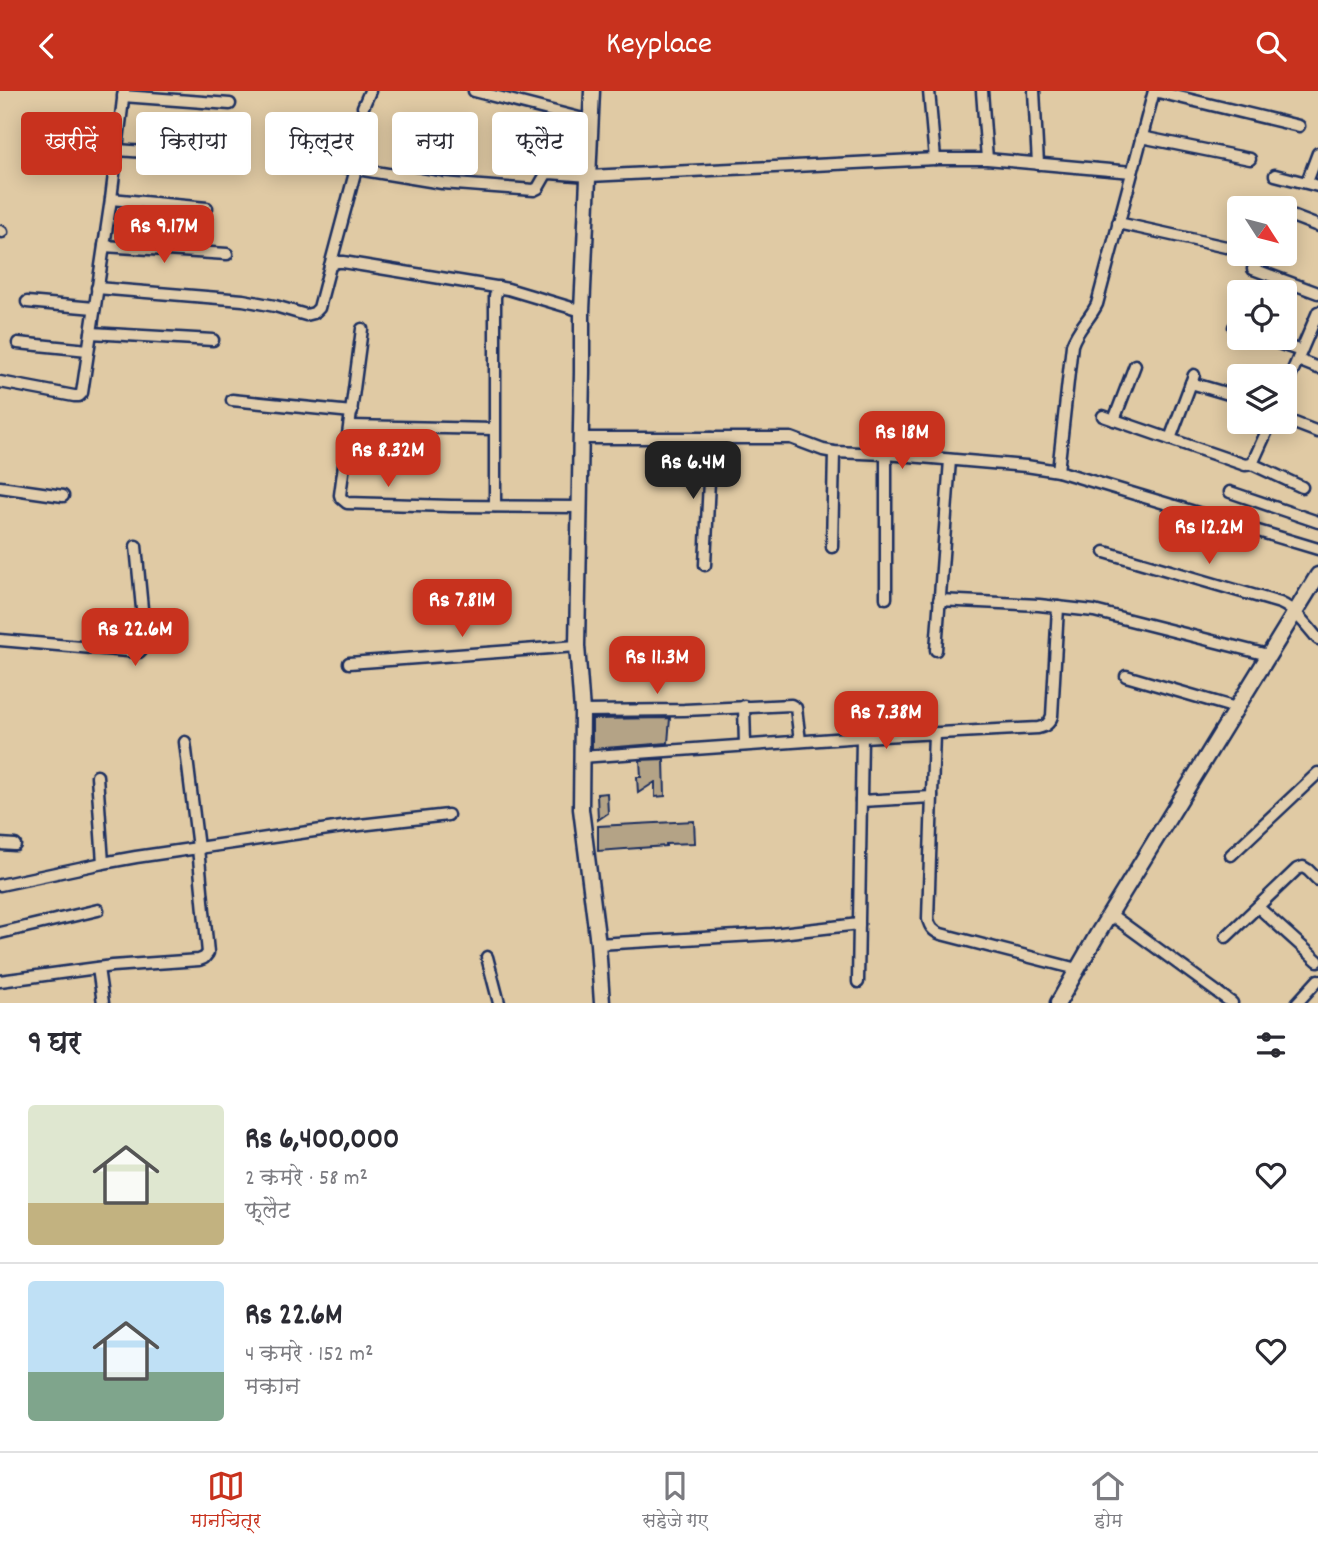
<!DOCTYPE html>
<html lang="hi">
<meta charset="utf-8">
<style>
:root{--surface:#fff;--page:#f7f7f7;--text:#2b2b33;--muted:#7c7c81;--line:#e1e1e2;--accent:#c8321e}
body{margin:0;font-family:Dekko,"Playpen Sans Deva",sans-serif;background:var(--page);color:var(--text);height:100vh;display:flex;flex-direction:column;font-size:26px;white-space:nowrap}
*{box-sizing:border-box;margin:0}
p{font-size:23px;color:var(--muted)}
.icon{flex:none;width:38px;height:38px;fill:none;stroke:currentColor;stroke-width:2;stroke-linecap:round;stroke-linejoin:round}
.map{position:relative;height:912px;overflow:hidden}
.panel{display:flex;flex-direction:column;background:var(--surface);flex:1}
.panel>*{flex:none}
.guide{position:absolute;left:21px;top:21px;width:700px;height:63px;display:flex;gap:14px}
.needle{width:46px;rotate:126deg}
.buttons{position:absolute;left:1227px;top:105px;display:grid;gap:14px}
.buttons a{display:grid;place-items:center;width:70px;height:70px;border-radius:7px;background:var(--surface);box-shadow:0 4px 18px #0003;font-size:35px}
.price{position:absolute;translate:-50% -60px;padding:0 16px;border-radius:14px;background:var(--accent);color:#fff;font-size:23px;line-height:46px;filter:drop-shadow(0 2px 4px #0008)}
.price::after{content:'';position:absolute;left:50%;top:42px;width:21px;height:16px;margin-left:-10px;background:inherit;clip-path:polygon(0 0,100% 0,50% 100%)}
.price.current{background:#222;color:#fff}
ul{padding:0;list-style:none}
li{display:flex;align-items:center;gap:21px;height:175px;padding:0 28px}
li+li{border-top:2px solid var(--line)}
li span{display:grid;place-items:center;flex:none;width:196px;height:140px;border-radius:7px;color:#555}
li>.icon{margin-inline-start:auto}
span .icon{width:84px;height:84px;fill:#fffc;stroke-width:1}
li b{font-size:30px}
h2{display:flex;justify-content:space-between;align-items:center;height:84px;padding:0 28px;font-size:30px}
.chip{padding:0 24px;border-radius:7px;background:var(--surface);box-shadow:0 4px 18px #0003;font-size:24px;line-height:63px}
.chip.current{background:var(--accent);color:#fff}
header{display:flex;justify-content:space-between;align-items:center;height:91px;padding:0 28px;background:var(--accent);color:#fff;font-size:32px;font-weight:600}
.tab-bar{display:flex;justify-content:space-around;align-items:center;height:98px;border-top:2px solid var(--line);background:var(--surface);font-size:19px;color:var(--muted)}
.tab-bar a{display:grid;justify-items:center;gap:4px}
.tab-bar .current{color:var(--accent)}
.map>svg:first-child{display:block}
.building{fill:#b4a386;stroke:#1b2f5e;stroke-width:2}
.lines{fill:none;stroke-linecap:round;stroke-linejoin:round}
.street-casing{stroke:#1b2f5e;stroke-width:15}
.secondary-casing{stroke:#1b2f5e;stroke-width:19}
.street{stroke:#e2ceac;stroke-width:10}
.secondary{stroke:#e2ceac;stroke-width:14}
</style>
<header><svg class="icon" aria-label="back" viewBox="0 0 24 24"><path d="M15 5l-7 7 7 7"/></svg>Keyplace<svg class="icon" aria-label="search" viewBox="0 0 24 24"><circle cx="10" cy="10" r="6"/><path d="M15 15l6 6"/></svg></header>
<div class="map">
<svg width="1318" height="912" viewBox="0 0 1318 912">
<rect width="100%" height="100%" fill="#e0caa4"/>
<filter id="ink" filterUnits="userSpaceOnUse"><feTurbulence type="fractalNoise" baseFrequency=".0143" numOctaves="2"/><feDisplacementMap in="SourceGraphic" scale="14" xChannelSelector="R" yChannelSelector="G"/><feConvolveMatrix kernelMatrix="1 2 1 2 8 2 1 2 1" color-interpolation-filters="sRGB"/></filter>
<g filter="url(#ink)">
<g class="building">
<path d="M 670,627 L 668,652 L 592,658 L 592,628 Z"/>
<path d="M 664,668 L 665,705 L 655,706 L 655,691 L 638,702 L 637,686 L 641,686 L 640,669 Z"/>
<path d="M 607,702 L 608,722 L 598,729 L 597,703 Z"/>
<path d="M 694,730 L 695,752 L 666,753 L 666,755 L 598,760 L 598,735 Z"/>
</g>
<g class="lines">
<g class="street-casing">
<g id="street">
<path d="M 474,0 L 591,30"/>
<path d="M 929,0 L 935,68"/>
<path d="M 982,0 L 987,68"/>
<path d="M 1034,0 L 1038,73"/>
<path d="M 1154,0 L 1299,35"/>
<path d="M 123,5 L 230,13"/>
<path d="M 363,16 L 370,0"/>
<path d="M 1141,46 L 1250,68"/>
<path d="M 117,59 L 217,66"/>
<path d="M 327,73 L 442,92 L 534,99 L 538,97 L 546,83 L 550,82 L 589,85 L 935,68 L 987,68 L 1132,81"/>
<path d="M 1275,84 L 1318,95"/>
<path d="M 1307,91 L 1318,62"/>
<path d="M 111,108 L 207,117"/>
<path d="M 1265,115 L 1272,117"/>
<path d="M 1284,122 L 1318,135"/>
<path d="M 1118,132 L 1226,156"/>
<path d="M 0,140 L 2,141"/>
<path d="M 104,155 L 227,163"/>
<path d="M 330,175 L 356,78"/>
<path d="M 1253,178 L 1318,202"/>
<path d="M 97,197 L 243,209 L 275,215 L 306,224 L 314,222 L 319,217 L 330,175 L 336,171 L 343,171 L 508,198 L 582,220"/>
<path d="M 27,211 L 94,217"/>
<path d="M 1234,236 L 1239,238"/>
<path d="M 362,238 L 340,404 L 341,407 L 347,412 L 451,415 L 579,416"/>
<path d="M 91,242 L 213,249"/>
<path d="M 1263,247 L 1301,260"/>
<path d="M 18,252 L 88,259"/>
<path d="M 1298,269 L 1318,277"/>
<path d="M 0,291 L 74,305 L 79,305 L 82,302 L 111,108 L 124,0"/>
<path d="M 1191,292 L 1239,306"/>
<path d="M 1284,300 L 1318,221"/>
<path d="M 232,309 L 352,321"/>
<path d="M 1103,325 L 1245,374 L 1252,373 L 1271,331"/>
<path d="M 1284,328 L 1318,341"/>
<path d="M 1114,329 L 1135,274"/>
<path d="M 350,335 L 494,338"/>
<path d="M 581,347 L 791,347 L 823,359 L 834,361 L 886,363 L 1026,375 L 1058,380 L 1318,458"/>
<path d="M 1170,348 L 1194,284"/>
<path d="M 1252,373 L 1302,396"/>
<path d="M 1058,380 L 1072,254 C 1077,238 1090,228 1097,213 L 1154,0"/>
<path d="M 0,396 L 63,405"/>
<path d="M 1230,401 L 1318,431"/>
<path d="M 495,415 L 495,205 L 499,196"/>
<path d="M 832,456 L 834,361"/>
<path d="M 1105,461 L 1280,512 C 1296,519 1307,535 1318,548"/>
<path d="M 705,474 L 711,347"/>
<path d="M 886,507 L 886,363"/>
<path d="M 939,509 L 1039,514 L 1094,520 L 1268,564"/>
<path d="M 0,549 L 139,561 L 144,556 L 145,549 L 136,455"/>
<path d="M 936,559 L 950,369"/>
<path d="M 349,572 L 577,555"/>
<path d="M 1126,585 L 1236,617"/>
<path d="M 744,615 L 745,654"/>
<path d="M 582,620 L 684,619 L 791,614 L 796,617 L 800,650"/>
<path d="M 934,642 L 928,828 C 930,836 933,840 941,843 L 1077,878"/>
<path d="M 581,666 L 862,646 L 1038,637 C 1046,635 1049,633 1052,625 L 1058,516"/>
<path d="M 97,685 L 103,772"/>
<path d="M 861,710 L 932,706"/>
<path d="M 0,753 L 15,754"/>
<path d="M 1231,764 L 1318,682"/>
<path d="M 0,794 L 103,772 L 136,766 L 342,736 L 448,724"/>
<path d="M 1258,816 L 1318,870"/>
<path d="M 1110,823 L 1232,912"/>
<path d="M 0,842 L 98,819"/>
<path d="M 1226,846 L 1297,778 L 1303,776 L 1308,779 L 1318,789"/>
<path d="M 598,853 L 772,843 L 859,833"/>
<path d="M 487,866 L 499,912"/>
<path d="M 98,877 L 103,912"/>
<path d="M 0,890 L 112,875 L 199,869 L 204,867 L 208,862 L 198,757 L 185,651"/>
<path d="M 858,891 L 862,646"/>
<path d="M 1297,912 L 1318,889"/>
</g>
</g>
<g class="secondary-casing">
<g id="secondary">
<path d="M 592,0 L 582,220 L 582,281 L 577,555 L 582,620 L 581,718 L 598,853 L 602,912"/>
<path d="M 1058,912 L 1097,844 L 1318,484"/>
</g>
</g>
<use href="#street" class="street"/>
<use href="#secondary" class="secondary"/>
</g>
</g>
</svg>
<div class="buttons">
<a><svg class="needle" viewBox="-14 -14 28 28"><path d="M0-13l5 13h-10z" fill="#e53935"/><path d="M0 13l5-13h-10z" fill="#7c7c81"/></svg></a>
<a><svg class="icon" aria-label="locate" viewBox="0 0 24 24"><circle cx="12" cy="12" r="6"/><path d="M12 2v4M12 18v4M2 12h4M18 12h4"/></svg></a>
<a><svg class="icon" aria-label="layers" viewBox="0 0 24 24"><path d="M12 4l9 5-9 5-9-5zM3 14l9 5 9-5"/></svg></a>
</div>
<b class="price" style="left:164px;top:174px">Rs 9.17M</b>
<b class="price" style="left:902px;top:380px">Rs 18M</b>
<b class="price" style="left:388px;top:398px">Rs 8.32M</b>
<b class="price current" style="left:693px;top:410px">Rs 6.4M</b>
<b class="price" style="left:1209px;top:475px">Rs 12.2M</b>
<b class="price" style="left:462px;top:548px">Rs 7.81M</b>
<b class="price" style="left:135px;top:577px">Rs 22.6M</b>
<b class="price" style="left:657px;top:605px">Rs 11.3M</b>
<b class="price" style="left:886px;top:660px">Rs 7.38M</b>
<div class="guide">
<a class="chip current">खरीदें</a>
<a class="chip">किराया</a>
<a class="chip">फ़िल्टर</a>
<a class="chip">नया</a>
<a class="chip">फ़्लैट</a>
</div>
</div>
<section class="panel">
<h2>9 घर<svg class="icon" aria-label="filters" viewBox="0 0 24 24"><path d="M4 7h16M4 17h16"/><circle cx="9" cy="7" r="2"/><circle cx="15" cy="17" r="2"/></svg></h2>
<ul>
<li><span style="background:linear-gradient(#dfe7d0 70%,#c2b280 0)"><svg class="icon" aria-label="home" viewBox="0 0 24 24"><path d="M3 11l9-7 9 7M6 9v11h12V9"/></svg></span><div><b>Rs 6,400,000</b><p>2 कमरे · 58 m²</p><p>फ़्लैट</p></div><svg class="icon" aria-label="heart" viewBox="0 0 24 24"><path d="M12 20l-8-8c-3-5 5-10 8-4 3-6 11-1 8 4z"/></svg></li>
<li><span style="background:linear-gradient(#bfe0f5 65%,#7fa58c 0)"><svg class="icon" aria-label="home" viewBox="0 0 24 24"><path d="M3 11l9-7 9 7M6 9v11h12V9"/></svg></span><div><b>Rs 22.6M</b><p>4 कमरे · 152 m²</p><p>मकान</p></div><svg class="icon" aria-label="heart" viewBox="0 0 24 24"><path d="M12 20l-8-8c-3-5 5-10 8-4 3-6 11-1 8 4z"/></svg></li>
</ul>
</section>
<nav class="tab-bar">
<a class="current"><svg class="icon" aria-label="map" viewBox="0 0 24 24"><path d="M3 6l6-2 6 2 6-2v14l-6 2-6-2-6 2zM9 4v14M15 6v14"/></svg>मानचित्र</a>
<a><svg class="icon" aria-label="saved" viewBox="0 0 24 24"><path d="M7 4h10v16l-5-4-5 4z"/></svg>सहेजे गए</a>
<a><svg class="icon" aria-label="home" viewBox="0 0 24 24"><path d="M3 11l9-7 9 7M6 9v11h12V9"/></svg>होम</a>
</nav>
